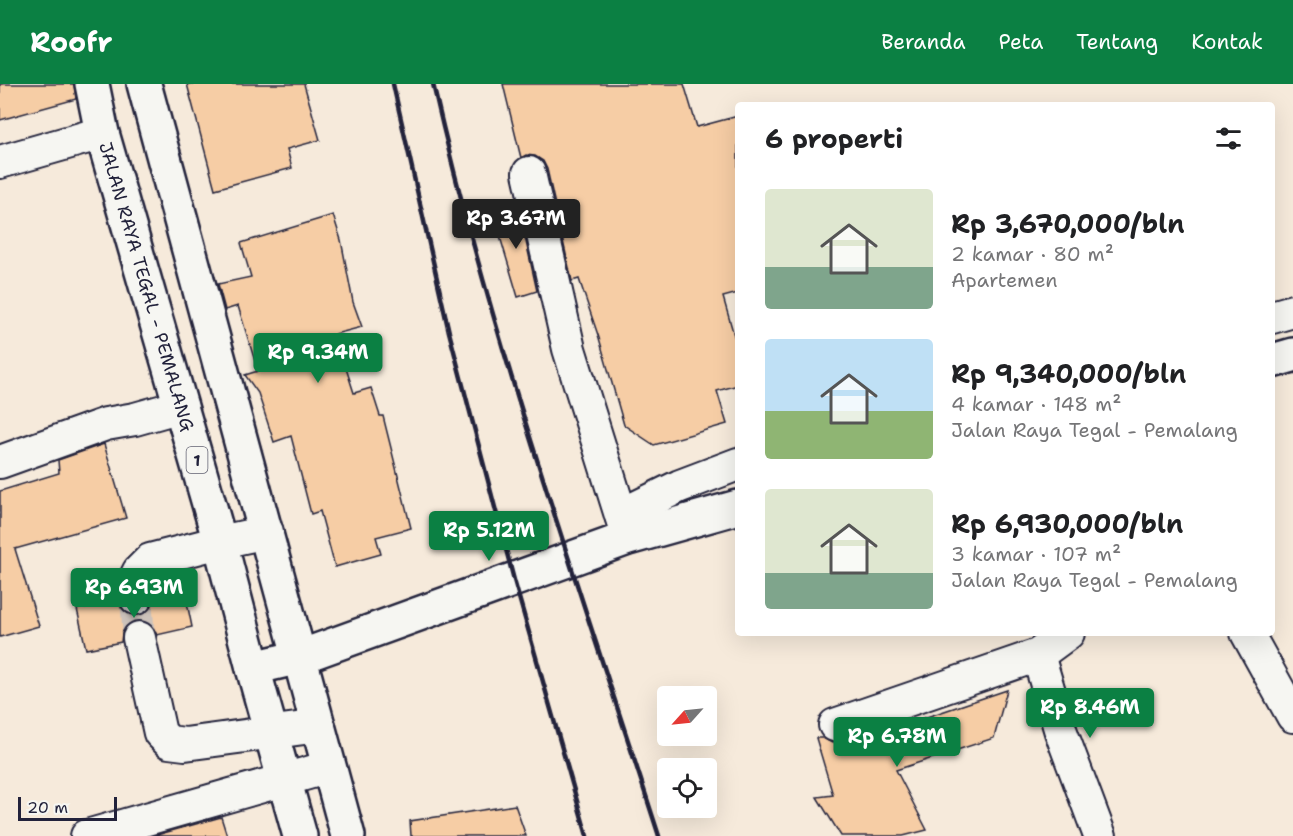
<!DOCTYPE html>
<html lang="id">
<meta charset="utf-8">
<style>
:root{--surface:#fff;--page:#f2f2f2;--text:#202124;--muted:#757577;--accent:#0b8043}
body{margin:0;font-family:"Shantell Sans",sans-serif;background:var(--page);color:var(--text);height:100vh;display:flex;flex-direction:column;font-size:22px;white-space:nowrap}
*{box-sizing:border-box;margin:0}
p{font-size:20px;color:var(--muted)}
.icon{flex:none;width:33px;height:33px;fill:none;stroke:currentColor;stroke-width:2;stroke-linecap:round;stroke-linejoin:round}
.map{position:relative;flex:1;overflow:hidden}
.side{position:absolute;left:735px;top:18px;width:540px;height:534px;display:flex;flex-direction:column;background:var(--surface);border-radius:6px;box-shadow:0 6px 24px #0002}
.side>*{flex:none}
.needle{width:39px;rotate:243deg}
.buttons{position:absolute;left:657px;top:602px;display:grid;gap:12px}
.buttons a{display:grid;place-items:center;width:60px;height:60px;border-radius:6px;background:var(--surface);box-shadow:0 6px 24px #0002;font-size:30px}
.scale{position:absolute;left:18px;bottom:15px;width:99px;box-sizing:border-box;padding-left:6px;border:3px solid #22223b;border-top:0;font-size:16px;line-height:21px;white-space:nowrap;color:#22223b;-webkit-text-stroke:4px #f6f6f2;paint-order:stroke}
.price{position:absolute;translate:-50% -51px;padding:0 14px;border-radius:6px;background:var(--accent);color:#fff;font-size:20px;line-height:39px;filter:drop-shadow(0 2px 3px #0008)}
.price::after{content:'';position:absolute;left:50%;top:36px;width:18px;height:14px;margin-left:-9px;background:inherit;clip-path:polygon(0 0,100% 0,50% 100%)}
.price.on{background:#222;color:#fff}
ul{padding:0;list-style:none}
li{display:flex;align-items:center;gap:18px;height:150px;padding:0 30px}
li span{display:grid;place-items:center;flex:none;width:168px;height:120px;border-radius:6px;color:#555}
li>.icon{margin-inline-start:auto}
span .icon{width:72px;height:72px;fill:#fffc;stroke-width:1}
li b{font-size:26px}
h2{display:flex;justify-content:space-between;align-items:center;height:72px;padding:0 30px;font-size:26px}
header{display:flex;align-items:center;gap:36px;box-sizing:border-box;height:84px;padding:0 30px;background:var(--accent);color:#fff}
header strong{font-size:28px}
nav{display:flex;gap:33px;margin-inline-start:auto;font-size:21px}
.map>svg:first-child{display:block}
.building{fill:#f6cda5;stroke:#22223b;stroke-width:1.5}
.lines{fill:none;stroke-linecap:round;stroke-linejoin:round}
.minor-tunnel{stroke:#ccc2bb;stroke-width:32;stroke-dasharray:32 16;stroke-linecap:butt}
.minor-casing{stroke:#22223b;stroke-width:36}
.major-casing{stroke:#22223b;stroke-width:38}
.highway-casing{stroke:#22223b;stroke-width:38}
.minor{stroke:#f6f6f2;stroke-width:32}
.major{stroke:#f6f6f2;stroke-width:33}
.highway{stroke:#f6f6f2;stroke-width:33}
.rail{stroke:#22223b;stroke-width:4.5}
.labels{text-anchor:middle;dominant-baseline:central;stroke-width:5;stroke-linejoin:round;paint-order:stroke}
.shield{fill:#f6f6f2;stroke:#626272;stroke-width:1.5}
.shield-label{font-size:16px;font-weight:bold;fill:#22223b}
.street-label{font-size:18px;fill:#22223b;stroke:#f6f6f2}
</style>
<header>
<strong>Roofr</strong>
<nav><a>Beranda</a><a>Peta</a><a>Tentang</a><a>Kontak</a></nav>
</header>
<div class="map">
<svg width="1293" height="752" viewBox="0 0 1293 752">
<rect width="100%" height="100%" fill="#f6eadb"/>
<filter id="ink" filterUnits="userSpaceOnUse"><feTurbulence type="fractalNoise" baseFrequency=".0167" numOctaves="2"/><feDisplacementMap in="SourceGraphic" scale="12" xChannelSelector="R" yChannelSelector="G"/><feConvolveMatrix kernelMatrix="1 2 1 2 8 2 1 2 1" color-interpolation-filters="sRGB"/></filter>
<g filter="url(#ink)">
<g class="building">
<path d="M 0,0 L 74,0 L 76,15 L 0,36 Z"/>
<path d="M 187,0 L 304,0 L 320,56 L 287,65 L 292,84 L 215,105 Z"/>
<path d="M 503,0 L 684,0 L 697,43 L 738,32 L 738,209 L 723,213 L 738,265 L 738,301 L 717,307 L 727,340 L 654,361 L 624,341 L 599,254 L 579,195 L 572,197 L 547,85 L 543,77 L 535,72 L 526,71 L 521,74 Z"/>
<path d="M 518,122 L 537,207 L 518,213 L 493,129 Z"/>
<path d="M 333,131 L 341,156 L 353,218 L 362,243 L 335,250 L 354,309 L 371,304 L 380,332 L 383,332 L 411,444 L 376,453 L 381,470 L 335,483 L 320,427 L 311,430 L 291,352 L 274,358 L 258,309 L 245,291 L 258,287 L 238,222 L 225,226 L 218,200 L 251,193 L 241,159 Z"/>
<path d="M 104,360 L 126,434 L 15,465 L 39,542 L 0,553 L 0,407 L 59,389 L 58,376 Z"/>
<path d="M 184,504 L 192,543 L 157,551 L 152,541 L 144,537 L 136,536 L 126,541 L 122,549 L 121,558 L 86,565 L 77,525 L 119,517 L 121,524 L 127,530 L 138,532 L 145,529 L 152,523 L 154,510 Z"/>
<path d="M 1007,606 L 994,654 L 896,686 L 927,746 L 903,752 L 841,752 L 817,713 L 833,711 L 816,654 L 823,654 L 832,659 L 851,655 L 902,655 L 897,643 Z"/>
<path d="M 515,721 L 526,752 L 411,752 L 410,737 Z"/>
<path d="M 221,733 L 227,752 L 153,752 Z"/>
</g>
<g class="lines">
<path class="minor-tunnel" d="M 136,514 L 139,554"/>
<g class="minor-casing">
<g id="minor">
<path d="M 0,78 L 102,49"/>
<path d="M 529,89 L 569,265 L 628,454"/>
<path d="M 1272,233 L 1293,227"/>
<path d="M 0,378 L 106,340 L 135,335 L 181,322"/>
<path d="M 621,431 L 680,402 L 738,380"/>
<path d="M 136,514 L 135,495 L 139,487 L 150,476 L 220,458 L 267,448"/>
<path d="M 1247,549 L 1293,632"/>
<path d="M 139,554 L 160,649 L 169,658 L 185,660 L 319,642"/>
<path d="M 1038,571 L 1061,648 L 1100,752"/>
<path d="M 835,641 L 1038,571 L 1068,549"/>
<path d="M 87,752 L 329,683"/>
</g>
</g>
<g class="major-casing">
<g id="major">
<path d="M 1272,277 L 1293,271"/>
<path d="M 253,584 L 300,573 L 628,454 L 738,423"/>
</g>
</g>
<g class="highway-casing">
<g id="highway">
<path id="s1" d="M 92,0 L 102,49 L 220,458 L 253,584 L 300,752"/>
<path d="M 144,0 L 348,752"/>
</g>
</g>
<use href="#minor" class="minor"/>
<use href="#major" class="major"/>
<use href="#highway" class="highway"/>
<g class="rail">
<path d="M 393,0 L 449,248 L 514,496 L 587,752"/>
<path d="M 433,0 C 491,255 579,503 659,752"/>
</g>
</g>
</g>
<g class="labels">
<rect class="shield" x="186.5" y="363" width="21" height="26" rx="4.5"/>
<g class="shield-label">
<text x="197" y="376">1</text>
</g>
<g class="street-label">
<text stroke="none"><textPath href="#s1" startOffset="210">JALAN RAYA TEGAL - PEMALANG</textPath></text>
</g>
</g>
</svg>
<div class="buttons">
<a><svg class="needle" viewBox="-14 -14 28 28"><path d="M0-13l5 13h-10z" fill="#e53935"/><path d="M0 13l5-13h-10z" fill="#757577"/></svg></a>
<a><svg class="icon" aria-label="locate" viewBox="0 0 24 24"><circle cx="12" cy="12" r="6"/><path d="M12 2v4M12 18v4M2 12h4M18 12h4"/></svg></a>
</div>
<div class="scale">20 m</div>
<b class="price on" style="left:516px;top:166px">Rp 3.67M</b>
<b class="price" style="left:318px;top:300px">Rp 9.34M</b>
<b class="price" style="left:489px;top:478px">Rp 5.12M</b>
<b class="price" style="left:134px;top:535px">Rp 6.93M</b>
<b class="price" style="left:1090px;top:655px">Rp 8.46M</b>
<b class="price" style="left:897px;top:684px">Rp 6.78M</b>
<section class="side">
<h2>6 properti<svg class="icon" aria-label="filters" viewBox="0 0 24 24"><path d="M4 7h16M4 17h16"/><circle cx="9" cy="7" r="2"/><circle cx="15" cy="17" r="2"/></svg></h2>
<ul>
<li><span style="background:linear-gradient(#dfe7d0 65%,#7fa58c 0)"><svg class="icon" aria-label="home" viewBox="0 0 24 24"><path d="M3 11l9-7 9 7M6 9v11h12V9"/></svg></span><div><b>Rp 3,670,000/bln</b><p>2 kamar · 80 m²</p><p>Apartemen</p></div></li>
<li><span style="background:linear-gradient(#bfe0f5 60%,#8fb573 0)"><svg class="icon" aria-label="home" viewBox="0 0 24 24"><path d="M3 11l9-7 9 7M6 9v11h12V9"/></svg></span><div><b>Rp 9,340,000/bln</b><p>4 kamar · 148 m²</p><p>Jalan Raya Tegal - Pemalang</p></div></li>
<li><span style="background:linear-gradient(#dfe7d0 70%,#7fa58c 0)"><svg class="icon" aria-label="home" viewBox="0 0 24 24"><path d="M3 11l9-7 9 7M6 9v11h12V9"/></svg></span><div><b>Rp 6,930,000/bln</b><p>3 kamar · 107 m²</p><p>Jalan Raya Tegal - Pemalang</p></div></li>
</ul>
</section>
</div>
